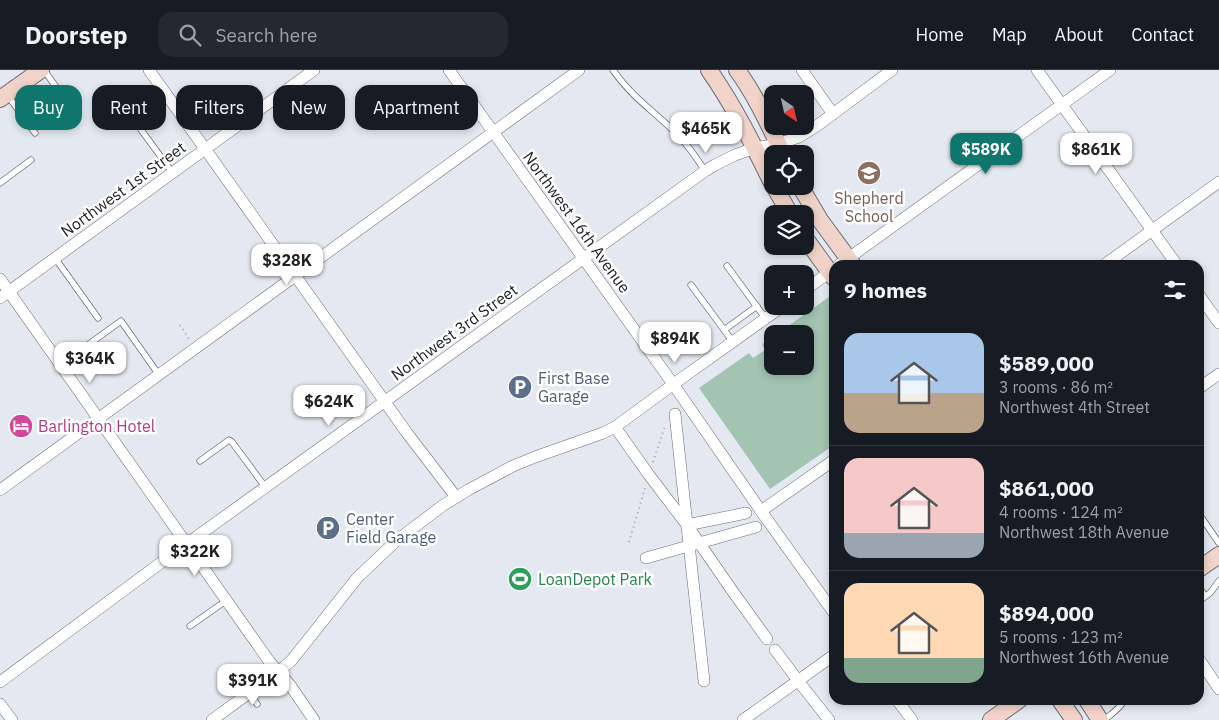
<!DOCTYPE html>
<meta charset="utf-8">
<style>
:root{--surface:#171b24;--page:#242831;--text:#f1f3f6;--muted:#9ea1a6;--line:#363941;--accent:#0f766e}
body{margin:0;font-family:"IBM Plex Sans",sans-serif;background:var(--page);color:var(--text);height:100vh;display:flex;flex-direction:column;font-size:19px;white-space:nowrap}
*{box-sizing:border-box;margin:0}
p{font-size:16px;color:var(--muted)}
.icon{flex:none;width:28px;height:28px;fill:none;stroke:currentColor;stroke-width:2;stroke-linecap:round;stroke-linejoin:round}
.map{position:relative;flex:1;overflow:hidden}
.details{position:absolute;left:829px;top:190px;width:375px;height:445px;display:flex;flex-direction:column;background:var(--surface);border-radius:15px;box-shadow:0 2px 8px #0003}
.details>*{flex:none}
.guide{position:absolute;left:15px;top:15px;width:475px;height:45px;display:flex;gap:10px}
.needle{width:32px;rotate:146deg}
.controls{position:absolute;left:764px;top:15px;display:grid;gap:10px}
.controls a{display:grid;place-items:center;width:50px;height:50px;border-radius:10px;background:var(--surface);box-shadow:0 2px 8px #0003;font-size:25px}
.price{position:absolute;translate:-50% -42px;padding:0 11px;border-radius:10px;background:#fff;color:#222;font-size:16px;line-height:32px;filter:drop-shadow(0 1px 2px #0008)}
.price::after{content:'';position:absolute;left:50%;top:30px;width:15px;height:11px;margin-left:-8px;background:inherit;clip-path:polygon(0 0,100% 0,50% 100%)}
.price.active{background:var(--accent);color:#fff}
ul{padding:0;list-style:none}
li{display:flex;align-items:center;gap:15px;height:125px;padding:0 15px}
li+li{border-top:1px solid var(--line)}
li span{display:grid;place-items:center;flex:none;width:140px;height:100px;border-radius:15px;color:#555}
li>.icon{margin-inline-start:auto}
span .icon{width:60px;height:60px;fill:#fffc;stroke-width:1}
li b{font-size:21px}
h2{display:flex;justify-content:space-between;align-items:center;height:60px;padding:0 15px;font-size:21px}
.pill{padding:0 18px;border-radius:15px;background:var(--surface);box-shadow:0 2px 8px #0003;font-size:18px;line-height:45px}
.pill.active{background:var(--accent);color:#fff}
header{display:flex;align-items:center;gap:30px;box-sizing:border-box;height:70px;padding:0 25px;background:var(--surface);border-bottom:1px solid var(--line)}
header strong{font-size:24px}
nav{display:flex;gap:28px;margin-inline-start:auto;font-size:18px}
.search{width:350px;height:45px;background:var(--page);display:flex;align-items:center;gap:12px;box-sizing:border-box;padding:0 18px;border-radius:15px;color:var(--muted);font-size:19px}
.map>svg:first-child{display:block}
.green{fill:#a2c4b1}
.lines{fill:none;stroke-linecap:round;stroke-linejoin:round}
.lane-casing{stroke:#6a6e75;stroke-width:7}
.street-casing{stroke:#6a6e75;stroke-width:12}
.secondary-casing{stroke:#6a6e75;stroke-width:18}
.path{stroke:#9ca0a6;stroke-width:2;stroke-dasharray:1 4;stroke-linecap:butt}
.lane{stroke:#fff;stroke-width:5.5}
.street{stroke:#fff;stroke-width:11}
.secondary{stroke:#f1d3c9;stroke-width:16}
.labels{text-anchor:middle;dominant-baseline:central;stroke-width:5;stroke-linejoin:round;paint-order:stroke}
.street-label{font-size:16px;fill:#1b1d20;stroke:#fff}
.education-label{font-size:16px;fill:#785e54;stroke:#fff}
.service-label{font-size:16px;fill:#4e5e75;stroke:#fff;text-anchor:start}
.hotel-label{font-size:16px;fill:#b23c85;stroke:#fff;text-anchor:start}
.leisure-label{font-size:16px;fill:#27864d;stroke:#fff;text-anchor:start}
</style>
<header>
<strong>Doorstep</strong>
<div class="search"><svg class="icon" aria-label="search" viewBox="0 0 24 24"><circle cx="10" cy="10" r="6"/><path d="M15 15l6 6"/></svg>Search here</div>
<nav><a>Home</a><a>Map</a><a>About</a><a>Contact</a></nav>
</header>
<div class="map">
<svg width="1219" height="650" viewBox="0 0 1219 650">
<rect width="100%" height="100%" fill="#e4e9f1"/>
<path class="green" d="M 829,227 L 834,234 L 834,375 L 770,419 L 699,318 L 749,283 L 753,288 L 765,280 L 762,274 L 772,267 L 772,296 L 805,296 L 805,264 L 777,264 Z"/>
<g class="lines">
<g class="lane-casing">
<g id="lane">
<path d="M 44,0 L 75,44"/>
<path d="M 613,0 C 630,25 652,40 674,61 C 686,72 696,87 705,101"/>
<path d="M 165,22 L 131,46 L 172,102"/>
<path d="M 8,26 L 35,63"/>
<path d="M 0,113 L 31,90"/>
<path d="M 55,188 L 98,248"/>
<path d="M 727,196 L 766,249"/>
<path d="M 691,215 L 733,272"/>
<path d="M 724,260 L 757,236"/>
<path d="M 60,295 L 121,251 L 159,305"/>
<path d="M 200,391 L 229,370 L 232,372 L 266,418"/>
<path d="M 1199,444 L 1219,473"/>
<path d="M 1199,517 L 1205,526"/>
<path d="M 1199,531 L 1210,523 L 1219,511"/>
<path d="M 190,556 L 227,530"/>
<path d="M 249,623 L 257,634"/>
<path d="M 1104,650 C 1111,644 1120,639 1124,630"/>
</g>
</g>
<g class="street-casing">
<g id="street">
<path d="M 149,0 L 407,363 L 456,427"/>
<path d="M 449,0 L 673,314 L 761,441 L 834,543"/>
<path d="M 802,0 L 833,44"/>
<path d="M 1037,0 L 1177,195"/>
<path d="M 839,195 L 1110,0"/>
<path d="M 1104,195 L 1219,112"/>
<path d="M 0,209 L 269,591 L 290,615 L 314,650"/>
<path d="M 805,220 L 834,199"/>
<path d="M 1199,225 L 1219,253"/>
<path d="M 0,228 L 314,0"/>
<path d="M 1199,318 L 1219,304"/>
<path d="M 675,344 L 687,455 L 746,443"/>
<path d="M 615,357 L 649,405 L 687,455 L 731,519 L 767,569"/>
<path d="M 0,420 L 579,0"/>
<path d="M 761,441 L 834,390"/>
<path d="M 687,456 L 704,611"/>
<path d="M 646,488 L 756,457"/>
<path d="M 775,580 L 803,617 L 829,650"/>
<path d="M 1199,589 L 1219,619"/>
<path d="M 0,612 L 174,483 L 705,101 L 715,95 L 735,85 L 755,78 L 778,74 L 799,67 L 818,55 L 892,0"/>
<path d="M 897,630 L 912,650"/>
<path d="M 0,634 L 12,650"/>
<path d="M 212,650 L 278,602 L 291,591 L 303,576 L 357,508 L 396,471 L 442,436 L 468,420 L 513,396 L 535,387 L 603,363 L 615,357 L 682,308 L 783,236"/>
<path d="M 743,650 L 834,585"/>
</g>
</g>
<g class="secondary-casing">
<g id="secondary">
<path d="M 709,0 C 734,36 753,74 772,113"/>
<path d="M 737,0 C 756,26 769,55 783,84"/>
<path d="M 0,29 L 41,0"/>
<path d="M 774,116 L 790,144"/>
<path d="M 800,116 L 820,150 L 853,195"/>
<path d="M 805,168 L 834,208"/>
<path d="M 1199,499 L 1219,485"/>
<path d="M 1060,630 L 1074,650"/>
<path d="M 1087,630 L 1100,650"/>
<path d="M 991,650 L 1019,630"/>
</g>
</g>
<g class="path">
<path d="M 180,255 L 189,269"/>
<path d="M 653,392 L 665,356"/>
<path d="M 629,472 L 645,418"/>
</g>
<use href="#lane" class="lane"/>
<use href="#street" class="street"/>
<use href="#secondary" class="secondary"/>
</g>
<defs>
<g id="school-disc" transform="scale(1.25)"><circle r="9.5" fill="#8d6e63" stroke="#fff"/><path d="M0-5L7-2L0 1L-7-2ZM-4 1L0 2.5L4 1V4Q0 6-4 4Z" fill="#fff"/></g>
<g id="parking-disc" transform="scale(1.25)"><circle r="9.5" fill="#5c6f8a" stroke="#fff"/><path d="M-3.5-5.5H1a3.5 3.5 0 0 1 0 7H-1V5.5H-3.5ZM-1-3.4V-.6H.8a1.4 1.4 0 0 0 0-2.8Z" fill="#fff"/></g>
<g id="hotel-disc" transform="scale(1.25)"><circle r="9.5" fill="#d1479c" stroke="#fff"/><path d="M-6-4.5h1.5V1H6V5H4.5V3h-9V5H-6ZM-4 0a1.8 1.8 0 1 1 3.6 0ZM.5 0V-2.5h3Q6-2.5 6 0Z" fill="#fff"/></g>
<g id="stadium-disc" transform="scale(1.25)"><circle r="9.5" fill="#2e9e5b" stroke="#fff"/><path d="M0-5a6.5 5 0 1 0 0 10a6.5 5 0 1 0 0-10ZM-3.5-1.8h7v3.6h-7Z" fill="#fff"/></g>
</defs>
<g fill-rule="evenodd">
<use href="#school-disc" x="869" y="103"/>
<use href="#parking-disc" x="520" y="317"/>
<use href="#hotel-disc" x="21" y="356"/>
<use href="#parking-disc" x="328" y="458"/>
<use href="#stadium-disc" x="520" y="509"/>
</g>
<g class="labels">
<g class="street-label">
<text transform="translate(123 119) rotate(-36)">Northwest 1st Street</text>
<text transform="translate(577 152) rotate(54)">Northwest 16th Avenue</text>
<text transform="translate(454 262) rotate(-36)">Northwest 3rd Street</text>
</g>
<g class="education-label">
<text x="869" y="128">Shepherd<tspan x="869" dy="18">School</tspan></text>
</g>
<g class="service-label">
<text x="538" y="308">First Base<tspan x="538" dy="18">Garage</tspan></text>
<text x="346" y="449">Center<tspan x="346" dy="18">Field Garage</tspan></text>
</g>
<g class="hotel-label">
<text x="38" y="356">Barlington Hotel</text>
</g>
<g class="leisure-label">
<text x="538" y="509">LoanDepot Park</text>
</g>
</g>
</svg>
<div class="controls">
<a><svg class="needle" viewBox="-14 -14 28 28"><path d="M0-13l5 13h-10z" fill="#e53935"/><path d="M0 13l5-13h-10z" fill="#9ea1a6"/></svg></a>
<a><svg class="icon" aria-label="locate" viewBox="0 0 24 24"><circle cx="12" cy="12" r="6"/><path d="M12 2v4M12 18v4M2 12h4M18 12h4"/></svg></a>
<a><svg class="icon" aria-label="layers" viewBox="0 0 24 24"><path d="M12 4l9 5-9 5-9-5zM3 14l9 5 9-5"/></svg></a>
<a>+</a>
<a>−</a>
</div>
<b class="price" style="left:706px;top:84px">$465K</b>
<b class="price active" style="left:986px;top:105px">$589K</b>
<b class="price" style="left:1096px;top:105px">$861K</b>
<b class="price" style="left:287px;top:216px">$328K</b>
<b class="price" style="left:675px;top:294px">$894K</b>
<b class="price" style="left:90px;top:314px">$364K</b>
<b class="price" style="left:329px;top:357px">$624K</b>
<b class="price" style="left:195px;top:507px">$322K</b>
<b class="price" style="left:253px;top:636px">$391K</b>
<div class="guide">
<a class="pill active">Buy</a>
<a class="pill">Rent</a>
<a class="pill">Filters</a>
<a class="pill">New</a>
<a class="pill">Apartment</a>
</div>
<section class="details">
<h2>9 homes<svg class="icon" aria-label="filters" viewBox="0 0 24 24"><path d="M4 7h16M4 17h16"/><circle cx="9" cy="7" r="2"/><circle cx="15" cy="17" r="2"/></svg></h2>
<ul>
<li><span style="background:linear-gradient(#a9c7e8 60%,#b9a48a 0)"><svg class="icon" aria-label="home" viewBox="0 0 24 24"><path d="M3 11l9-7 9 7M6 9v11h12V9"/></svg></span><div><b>$589,000</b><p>3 rooms · 86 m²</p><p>Northwest 4th Street</p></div></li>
<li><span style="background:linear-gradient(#f6c9c9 75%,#9aa5b1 0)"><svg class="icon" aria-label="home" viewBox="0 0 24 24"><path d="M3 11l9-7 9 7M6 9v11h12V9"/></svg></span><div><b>$861,000</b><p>4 rooms · 124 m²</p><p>Northwest 18th Avenue</p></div></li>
<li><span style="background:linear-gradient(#ffd9b3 75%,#7fa58c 0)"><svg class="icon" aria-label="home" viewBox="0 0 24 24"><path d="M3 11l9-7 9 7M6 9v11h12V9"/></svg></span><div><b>$894,000</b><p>5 rooms · 123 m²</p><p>Northwest 16th Avenue</p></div></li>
</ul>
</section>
</div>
